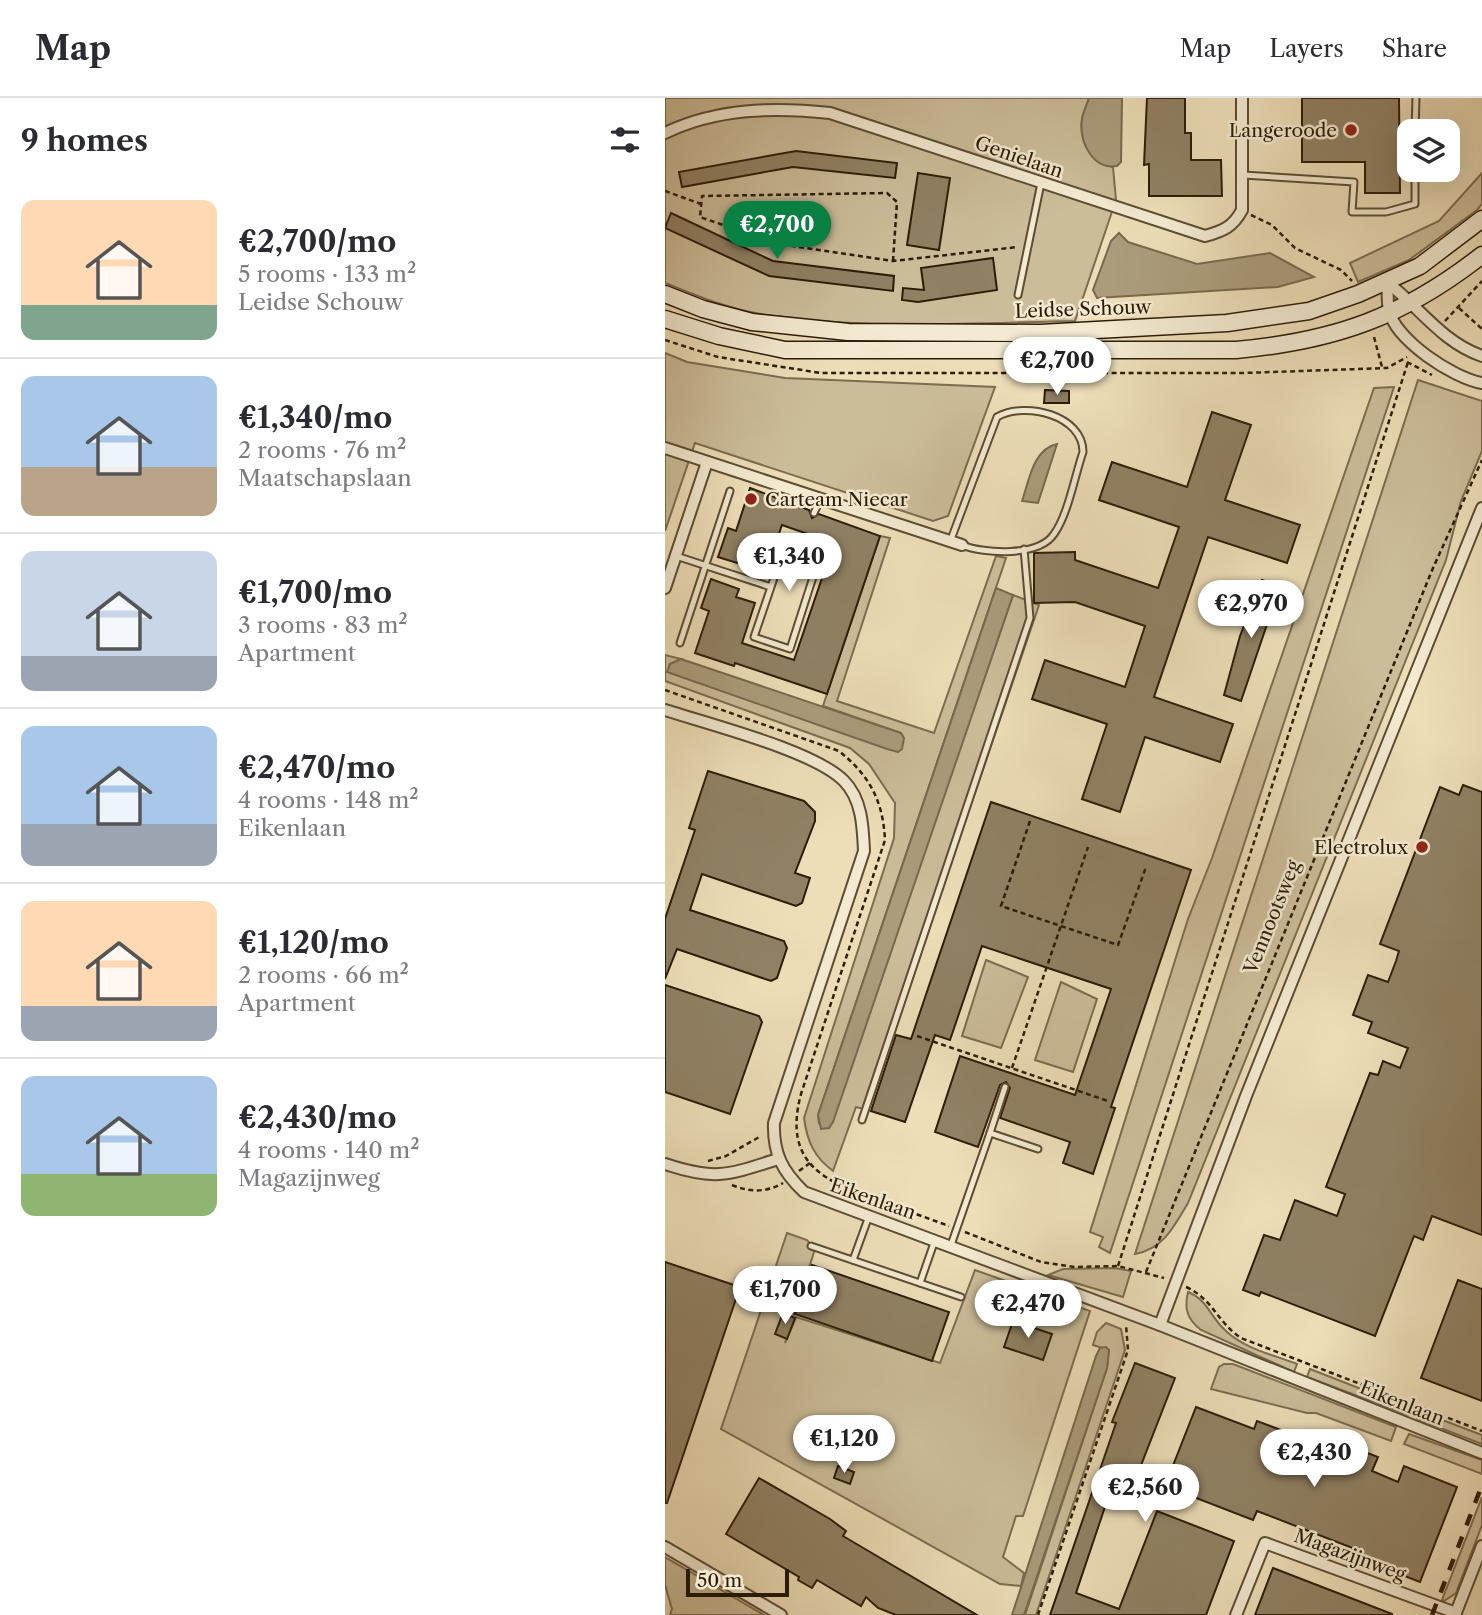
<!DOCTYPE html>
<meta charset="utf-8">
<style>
:root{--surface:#fff;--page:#f2f2f3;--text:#2b2b33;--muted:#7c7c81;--line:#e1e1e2;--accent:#0b8043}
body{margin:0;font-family:"Libre Caslon Text",serif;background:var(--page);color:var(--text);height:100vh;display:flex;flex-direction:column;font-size:26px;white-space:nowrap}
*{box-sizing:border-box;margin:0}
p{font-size:23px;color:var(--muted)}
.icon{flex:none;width:38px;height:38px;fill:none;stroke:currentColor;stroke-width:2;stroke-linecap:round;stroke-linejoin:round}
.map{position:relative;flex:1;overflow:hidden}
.drawer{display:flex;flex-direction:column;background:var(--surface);width:665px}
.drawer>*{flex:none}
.tools{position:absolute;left:732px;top:21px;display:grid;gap:14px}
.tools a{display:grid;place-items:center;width:63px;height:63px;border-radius:14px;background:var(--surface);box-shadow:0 7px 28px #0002;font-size:35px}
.scale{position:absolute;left:21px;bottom:18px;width:103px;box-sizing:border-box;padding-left:7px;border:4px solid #2c1d08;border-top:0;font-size:19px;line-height:24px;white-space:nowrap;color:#2c1d08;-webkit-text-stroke:5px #f3ead1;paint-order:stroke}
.price{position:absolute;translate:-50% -60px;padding:0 16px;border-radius:24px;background:#fff;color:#222;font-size:23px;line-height:46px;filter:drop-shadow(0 2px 4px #0008)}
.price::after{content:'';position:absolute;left:50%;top:42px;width:21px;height:16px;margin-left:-10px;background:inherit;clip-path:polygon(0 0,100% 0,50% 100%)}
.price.on{background:var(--accent);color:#fff}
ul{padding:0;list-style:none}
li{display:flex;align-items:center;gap:21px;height:175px;padding:0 21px}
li+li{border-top:2px solid var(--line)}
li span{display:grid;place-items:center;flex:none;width:196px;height:140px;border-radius:14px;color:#555}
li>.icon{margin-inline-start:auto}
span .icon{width:84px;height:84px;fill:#fffc;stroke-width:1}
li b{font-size:30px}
h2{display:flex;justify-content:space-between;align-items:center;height:84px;padding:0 21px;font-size:30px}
header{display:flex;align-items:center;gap:42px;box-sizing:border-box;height:98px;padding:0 35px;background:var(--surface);border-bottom:2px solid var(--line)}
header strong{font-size:33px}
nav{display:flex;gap:38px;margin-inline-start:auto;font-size:24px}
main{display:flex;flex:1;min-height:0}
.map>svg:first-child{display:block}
.green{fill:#ccbd9a;stroke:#7c6d51;stroke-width:2}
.water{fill:#ab9c7c;stroke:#78694e;stroke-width:2}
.building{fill:#908164;stroke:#2c1d08;stroke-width:2}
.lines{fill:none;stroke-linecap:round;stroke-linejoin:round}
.lane-casing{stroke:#5c4d34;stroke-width:9}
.street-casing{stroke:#5c4d34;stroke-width:14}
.secondary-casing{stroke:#2c1d08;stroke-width:19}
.path{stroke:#2c1d08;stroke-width:2.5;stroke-dasharray:5 3.5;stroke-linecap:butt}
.lane{stroke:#f3ead1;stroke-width:5}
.street{stroke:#f3ead1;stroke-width:10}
.secondary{stroke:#f3ead1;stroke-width:16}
.rail{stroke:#2c1d08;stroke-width:4.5;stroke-dasharray:12 12;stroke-linecap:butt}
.poi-dot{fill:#8f2418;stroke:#f3ead1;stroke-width:2.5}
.labels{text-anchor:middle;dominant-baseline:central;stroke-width:5;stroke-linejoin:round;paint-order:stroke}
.poi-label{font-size:19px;fill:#2c1d08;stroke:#f3ead1;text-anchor:end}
.street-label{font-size:19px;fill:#2c1d08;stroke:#f3ead1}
</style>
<header>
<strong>Map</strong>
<nav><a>Map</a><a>Layers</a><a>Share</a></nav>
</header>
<main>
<section class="drawer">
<h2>9 homes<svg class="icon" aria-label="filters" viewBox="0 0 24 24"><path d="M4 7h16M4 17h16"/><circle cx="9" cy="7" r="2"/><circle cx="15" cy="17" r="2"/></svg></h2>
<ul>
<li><span style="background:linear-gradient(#ffd9b3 75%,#7fa58c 0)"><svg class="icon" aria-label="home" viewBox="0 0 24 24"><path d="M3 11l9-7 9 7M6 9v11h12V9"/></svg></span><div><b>€2,700/mo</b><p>5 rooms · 133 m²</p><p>Leidse Schouw</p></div></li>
<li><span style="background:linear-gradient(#a9c7e8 65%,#b9a48a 0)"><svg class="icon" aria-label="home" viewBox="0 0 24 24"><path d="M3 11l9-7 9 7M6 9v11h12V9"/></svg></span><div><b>€1,340/mo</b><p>2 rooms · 76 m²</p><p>Maatschapslaan</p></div></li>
<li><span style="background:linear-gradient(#c9d6e8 75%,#9aa5b1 0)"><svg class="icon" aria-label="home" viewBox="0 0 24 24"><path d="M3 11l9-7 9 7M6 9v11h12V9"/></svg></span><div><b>€1,700/mo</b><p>3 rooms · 83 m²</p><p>Apartment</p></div></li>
<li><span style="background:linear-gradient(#a9c7e8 70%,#9aa5b1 0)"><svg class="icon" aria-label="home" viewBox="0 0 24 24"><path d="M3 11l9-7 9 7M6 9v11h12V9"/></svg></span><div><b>€2,470/mo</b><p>4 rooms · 148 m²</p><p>Eikenlaan</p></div></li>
<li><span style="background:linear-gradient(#ffd9b3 75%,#9aa5b1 0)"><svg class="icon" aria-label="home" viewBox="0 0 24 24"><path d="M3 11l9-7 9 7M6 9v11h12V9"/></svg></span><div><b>€1,120/mo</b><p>2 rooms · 66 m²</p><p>Apartment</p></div></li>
<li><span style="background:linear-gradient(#a9c7e8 70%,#8fb573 0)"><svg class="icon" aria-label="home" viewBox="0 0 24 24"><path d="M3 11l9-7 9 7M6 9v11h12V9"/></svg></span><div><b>€2,430/mo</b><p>4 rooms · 140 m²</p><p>Magazijnweg</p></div></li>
</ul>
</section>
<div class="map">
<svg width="817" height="1517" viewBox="0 0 817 1517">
<rect width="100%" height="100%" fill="#eddeb8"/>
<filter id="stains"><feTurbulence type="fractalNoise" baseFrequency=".00286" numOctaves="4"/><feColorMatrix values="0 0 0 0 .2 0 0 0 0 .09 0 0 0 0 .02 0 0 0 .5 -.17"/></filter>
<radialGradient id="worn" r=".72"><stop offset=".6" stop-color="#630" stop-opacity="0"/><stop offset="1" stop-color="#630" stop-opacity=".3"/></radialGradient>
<g class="green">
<path d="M 0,0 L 424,0 C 422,8 418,14 417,22 C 414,44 426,65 448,69 L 451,102 L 410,223 C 308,225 197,232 96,216 C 63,211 31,197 0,185 Z"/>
<path d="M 817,75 L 817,106 L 812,112 L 744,162 L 693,184 L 685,165 L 774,123 Z"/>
<path d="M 0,255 L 22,264 L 120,280 L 330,289 L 283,418 L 268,423 L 30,345 L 0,433 Z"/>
<path d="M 753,282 L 817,303 L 817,353 L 796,403 L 781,462 L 523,1105 C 509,1129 498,1151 470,1156 Z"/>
<path d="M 729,289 L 445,1155 L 434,1149 L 438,1139 L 425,1134 L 523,821 L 547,760 L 709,290 Z"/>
<path d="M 215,438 L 225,440 L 172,603 L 269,635 L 331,458 L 341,460 L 153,1017 L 154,1025 L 164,1030 L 348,497 L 374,507 L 202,1012 L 191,1009 L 168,1073 C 149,1059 142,1043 139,1020 L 229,740 L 230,705 L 204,666 L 185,650 L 0,583 L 0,557 L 16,561 L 5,566 L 3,574 L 233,654 L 236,635 L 158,608 Z"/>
<path d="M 321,862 L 363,879 L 336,950 L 297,938 Z"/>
<path d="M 396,884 L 432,901 L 408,974 L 370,962 Z"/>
<path d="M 122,1135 L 142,1142 L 150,1151 L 120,1245 L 131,1219 L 275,1265 L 310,1172 L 425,1213 L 358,1418 L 351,1418 L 338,1459 L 359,1475 L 356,1488 L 335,1486 L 56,1331 Z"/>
<path d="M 450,1170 L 466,1173 L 458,1199 L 383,1177 L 398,1171 Z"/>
<path d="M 523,1194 C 543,1202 545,1219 561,1233 C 580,1251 609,1257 632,1266 L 629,1274 L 536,1232 C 522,1221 519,1211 523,1194 Z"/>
<path d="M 441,1225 L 456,1231 L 460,1252 L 371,1517 L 360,1517 L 442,1270 L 444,1252 L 428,1247 L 432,1234 Z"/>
<path d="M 559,1266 L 568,1266 L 731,1329 L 726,1343 L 651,1315 L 642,1315 L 546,1291 L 554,1269 Z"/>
<path d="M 645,1271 L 745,1310 L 743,1317 L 642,1279 Z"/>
<path d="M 754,1313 L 817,1337 L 817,1346 L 752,1321 Z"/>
<path d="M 744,1336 L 817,1362 L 817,1376 L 739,1346 Z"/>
<path d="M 817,1399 L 817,1427 L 791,1495 L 779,1503 L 777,1502 Z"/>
<path d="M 0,1459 L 99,1517 L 5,1517 L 7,1511 L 0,1487 Z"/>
</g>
<g class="water">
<path d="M 424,0 L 457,0 L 456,64 L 452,68 C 427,72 414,43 417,21 C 418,14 422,7 424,0 Z"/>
<path d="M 454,135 L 463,144 L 532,166 L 605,155 L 649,179 L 613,189 L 432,200 L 428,192 L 446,143 Z"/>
<path d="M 392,346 L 373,405 L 357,403 C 364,383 368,351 392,346 Z"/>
<path d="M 331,490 L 348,497 L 168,1024 L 164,1030 L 156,1031 L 153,1017 Z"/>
<path d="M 16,561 L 236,635 L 239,640 L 237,651 L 233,654 L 222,651 L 2,574 L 5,566 Z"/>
<path d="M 441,1249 L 444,1252 L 442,1270 L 359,1517 L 347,1517 L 431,1258 L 435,1250 Z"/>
</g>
<g class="building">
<path d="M 482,0 L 520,0 L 520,35 L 526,35 L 526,62 L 556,62 L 557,98 L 484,98 L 484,66 L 479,67 Z"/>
<path d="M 637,0 L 734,0 L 735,95 L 700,95 L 700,64 L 637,64 Z"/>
<path d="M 131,53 L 232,65 L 230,80 L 128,69 L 17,89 L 14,74 Z"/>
<path d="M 253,75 L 285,80 L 274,152 L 242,147 Z"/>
<path d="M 6,115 L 108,163 L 229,178 L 228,193 L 104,178 L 0,130 Z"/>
<path d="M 328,160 L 332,192 L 253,204 L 237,202 L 238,190 L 259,192 L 256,170 Z"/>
<path d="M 380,292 L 404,293 L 404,305 L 379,305 Z"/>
<path d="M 547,314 L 586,327 L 560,402 L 635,427 L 622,465 L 543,439 L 489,599 L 568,626 L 555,664 L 480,639 L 455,714 L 417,701 L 442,626 L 367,601 L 380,562 L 460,589 L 480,528 L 410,504 L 369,505 L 369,455 L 410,454 L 410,462 L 493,490 L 514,429 L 434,402 L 447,364 L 522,389 Z"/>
<path d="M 85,390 L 144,412 L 147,420 L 154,416 L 215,438 L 162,596 L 70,565 L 69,568 L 30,555 L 44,513 L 36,510 L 46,481 L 74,491 L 71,499 L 90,505 L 77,545 L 129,562 L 169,445 L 117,427 L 103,467 L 84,460 L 82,468 L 53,459 L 63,430 L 71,433 Z"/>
<path d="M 597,482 L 615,488 L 576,603 L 559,597 L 575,538 Z"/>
<path d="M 43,673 L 139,703 L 150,714 L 150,723 L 130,775 L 145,780 L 137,805 L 131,808 L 37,776 L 25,812 L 119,843 L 122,850 L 112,880 L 106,883 L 12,851 L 0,881 L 0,821 L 30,732 L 24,730 Z"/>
<path d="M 798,687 L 817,694 L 817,1137 L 767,1118 L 758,1142 L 749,1138 L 710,1238 L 596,1194 L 594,1198 L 578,1192 L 599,1137 L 615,1142 L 630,1102 L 672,1118 L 680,1096 L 661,1089 L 705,975 L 713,977 L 718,963 L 735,970 L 743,950 L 703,935 L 707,924 L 688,917 L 703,877 L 723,884 L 731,863 L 734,853 L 715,846 L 775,689 L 794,697 Z"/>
<path d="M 326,704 L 526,772 L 446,1009 L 450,1010 L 428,1076 L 398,1065 L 405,1044 L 335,1020 L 345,990 L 341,984 L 335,987 L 313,1049 L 270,1034 L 295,958 L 410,997 L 446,891 L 317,848 L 285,942 L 270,937 L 240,1024 L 206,1013 L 231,937 L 246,941 Z"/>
<path d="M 0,887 L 94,918 L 97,924 L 65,1016 L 0,994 Z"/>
<path d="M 0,1164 L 75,1189 L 2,1405 L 0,1405 Z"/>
<path d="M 147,1167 L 284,1214 L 267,1263 L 130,1216 Z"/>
<path d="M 793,1182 L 817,1191 L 817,1303 L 756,1280 Z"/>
<path d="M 118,1215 L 130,1220 L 122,1241 L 110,1236 Z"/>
<path d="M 348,1223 L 387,1236 L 378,1262 L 339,1249 Z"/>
<path d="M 470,1265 L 510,1280 L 475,1370 L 486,1374 L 478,1394 L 449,1382 L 411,1495 L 454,1511 L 492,1413 L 569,1443 L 541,1517 L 385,1517 L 451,1325 L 447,1324 Z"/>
<path d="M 531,1309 L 589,1331 L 592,1323 L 650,1345 L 654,1336 L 713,1359 L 707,1373 L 733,1384 L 739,1368 L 792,1389 L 755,1484 L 695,1461 L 698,1454 L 592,1413 L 588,1422 L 500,1388 Z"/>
<path d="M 173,1368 L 189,1374 L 185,1386 L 169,1380 Z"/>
<path d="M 94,1380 L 165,1421 L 181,1433 L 178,1438 L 312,1517 L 231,1517 L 213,1510 L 201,1499 L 196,1508 L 152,1482 L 147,1490 L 133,1482 L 134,1479 L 61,1436 Z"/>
<path d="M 608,1470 L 727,1516 L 727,1517 L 590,1517 Z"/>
</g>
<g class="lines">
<g class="lane-casing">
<g id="lane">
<path d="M 750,33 L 751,0"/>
<path d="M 578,77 L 689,84 L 687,114 L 721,114 L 750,106 L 750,72"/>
<path d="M 353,197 L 376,85"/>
<path d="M 149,415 L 155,402"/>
<path d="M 285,444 L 332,319 C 360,303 418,317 418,354 C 410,377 403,417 389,436 C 374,459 319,456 297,447"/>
<path d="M 11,458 L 106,489 L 122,440 L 157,451 L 125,551 L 89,539 L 106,489"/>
<path d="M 15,545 L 65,393"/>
<path d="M 197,1022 L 365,520 L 359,451"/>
<path d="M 325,1035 L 340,989"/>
<path d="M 286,1147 L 325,1035 L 373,1051"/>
<path d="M 146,1148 L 296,1199"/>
<path d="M 188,1162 L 204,1118"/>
<path d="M 255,1185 L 270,1142"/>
</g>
</g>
<g class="street-casing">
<g id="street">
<path d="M 0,35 C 52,10 109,9 165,15 L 540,138 C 558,133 568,129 577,112 L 577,0"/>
<path d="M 722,184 C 723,193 722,203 724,212 C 730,242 788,280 817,285"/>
<path d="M 722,184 C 755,210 777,244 817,258"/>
<path d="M 0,350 L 297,447"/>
<path d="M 0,490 L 42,364"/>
<path d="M 0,612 C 43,626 150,653 179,683 C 197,701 198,729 199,753 L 109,1025 C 108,1055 117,1073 139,1094 L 495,1227 L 817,1355"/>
<path d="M 0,1066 C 51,1083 63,1077 113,1061"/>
<path d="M 495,1227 L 581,998 L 817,410"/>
<path d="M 0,1449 L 116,1517"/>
<path d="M 571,1517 L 600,1445 L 791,1515"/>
<path d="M 790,1517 L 817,1448"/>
</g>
</g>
<g class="secondary-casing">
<g id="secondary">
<path d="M 0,196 L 38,211 L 87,224 L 183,234 L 375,235 L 562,225 L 644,213 L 693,196 L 755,168 L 817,121"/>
<path d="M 0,221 L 54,238 L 120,252 L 571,252 C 670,243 738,219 817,157"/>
</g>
</g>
<g class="path">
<path d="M 0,93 L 36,106"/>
<path d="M 586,117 L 607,127 L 630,150 L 676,172 L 687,183"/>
<path d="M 228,163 L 232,104 L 222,95 L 37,98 L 35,119 L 113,146 L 228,163 L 353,149"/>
<path d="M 794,210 L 817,231"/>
<path d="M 780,223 L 817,183"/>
<path d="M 709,239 L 717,269"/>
<path d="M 0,242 L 53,259 L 156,275 L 579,275 L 722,270 L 742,259"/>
<path d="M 742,264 L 767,277"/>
<path d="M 0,592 L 174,653 C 205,678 218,703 220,742 L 136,996 C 117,1067 161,1084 218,1104 C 240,1112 262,1120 284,1128"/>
<path d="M 365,723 L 336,808 L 453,847 L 481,769"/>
<path d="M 252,938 L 443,1003"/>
<path d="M 347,970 L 423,749"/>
<path d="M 43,1063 L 61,1058 L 96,1038"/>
<path d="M 134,1073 L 145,1065"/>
<path d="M 67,1087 C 84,1094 101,1095 118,1085"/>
<path d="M 300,1134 L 376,1164 L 410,1169 L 453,1168 L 499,1180"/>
<path d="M 453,1168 L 743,264"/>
<path d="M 481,1174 L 768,470 L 817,362"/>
<path d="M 521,1189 C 548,1201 552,1224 576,1240 L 817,1333"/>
<path d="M 373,1517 L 463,1252 L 461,1227"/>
</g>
<use href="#lane" class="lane"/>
<use href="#street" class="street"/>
<use href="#secondary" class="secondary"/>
<path class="rail" d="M 767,1517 L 817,1387"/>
</g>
<g class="poi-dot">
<circle cx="686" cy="32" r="7"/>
<circle cx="86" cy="401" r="7"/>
<circle cx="757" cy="749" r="7"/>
</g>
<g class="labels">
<g class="poi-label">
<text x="672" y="32">Langeroode</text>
<text x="100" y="401" text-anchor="start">Carteam Niecar</text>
<text x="743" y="749">Electrolux</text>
</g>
<g class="street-label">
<text transform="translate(354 59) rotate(19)">Genielaan</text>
<text transform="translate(418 211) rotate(-2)">Leidse Schouw</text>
<text transform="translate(607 819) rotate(-68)">Vennootsweg</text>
<text transform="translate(208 1101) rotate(19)">Eikenlaan</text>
<text transform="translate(737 1305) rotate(22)">Eikenlaan</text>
<text transform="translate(685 1457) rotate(20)">Magazijnweg</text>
</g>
</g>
<rect width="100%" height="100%" filter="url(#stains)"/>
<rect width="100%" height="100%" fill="url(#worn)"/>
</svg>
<div class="tools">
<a><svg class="icon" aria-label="layers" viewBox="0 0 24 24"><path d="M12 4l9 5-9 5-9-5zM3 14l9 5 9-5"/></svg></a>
</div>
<div class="scale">50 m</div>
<b class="price on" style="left:112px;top:163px">€2,700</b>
<b class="price" style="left:392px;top:299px">€2,700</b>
<b class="price" style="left:124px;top:495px">€1,340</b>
<b class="price" style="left:586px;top:542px">€2,970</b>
<b class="price" style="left:120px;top:1228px">€1,700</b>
<b class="price" style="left:363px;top:1242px">€2,470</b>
<b class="price" style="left:179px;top:1377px">€1,120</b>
<b class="price" style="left:649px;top:1391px">€2,430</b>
<b class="price" style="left:480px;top:1426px">€2,560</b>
</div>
</main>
